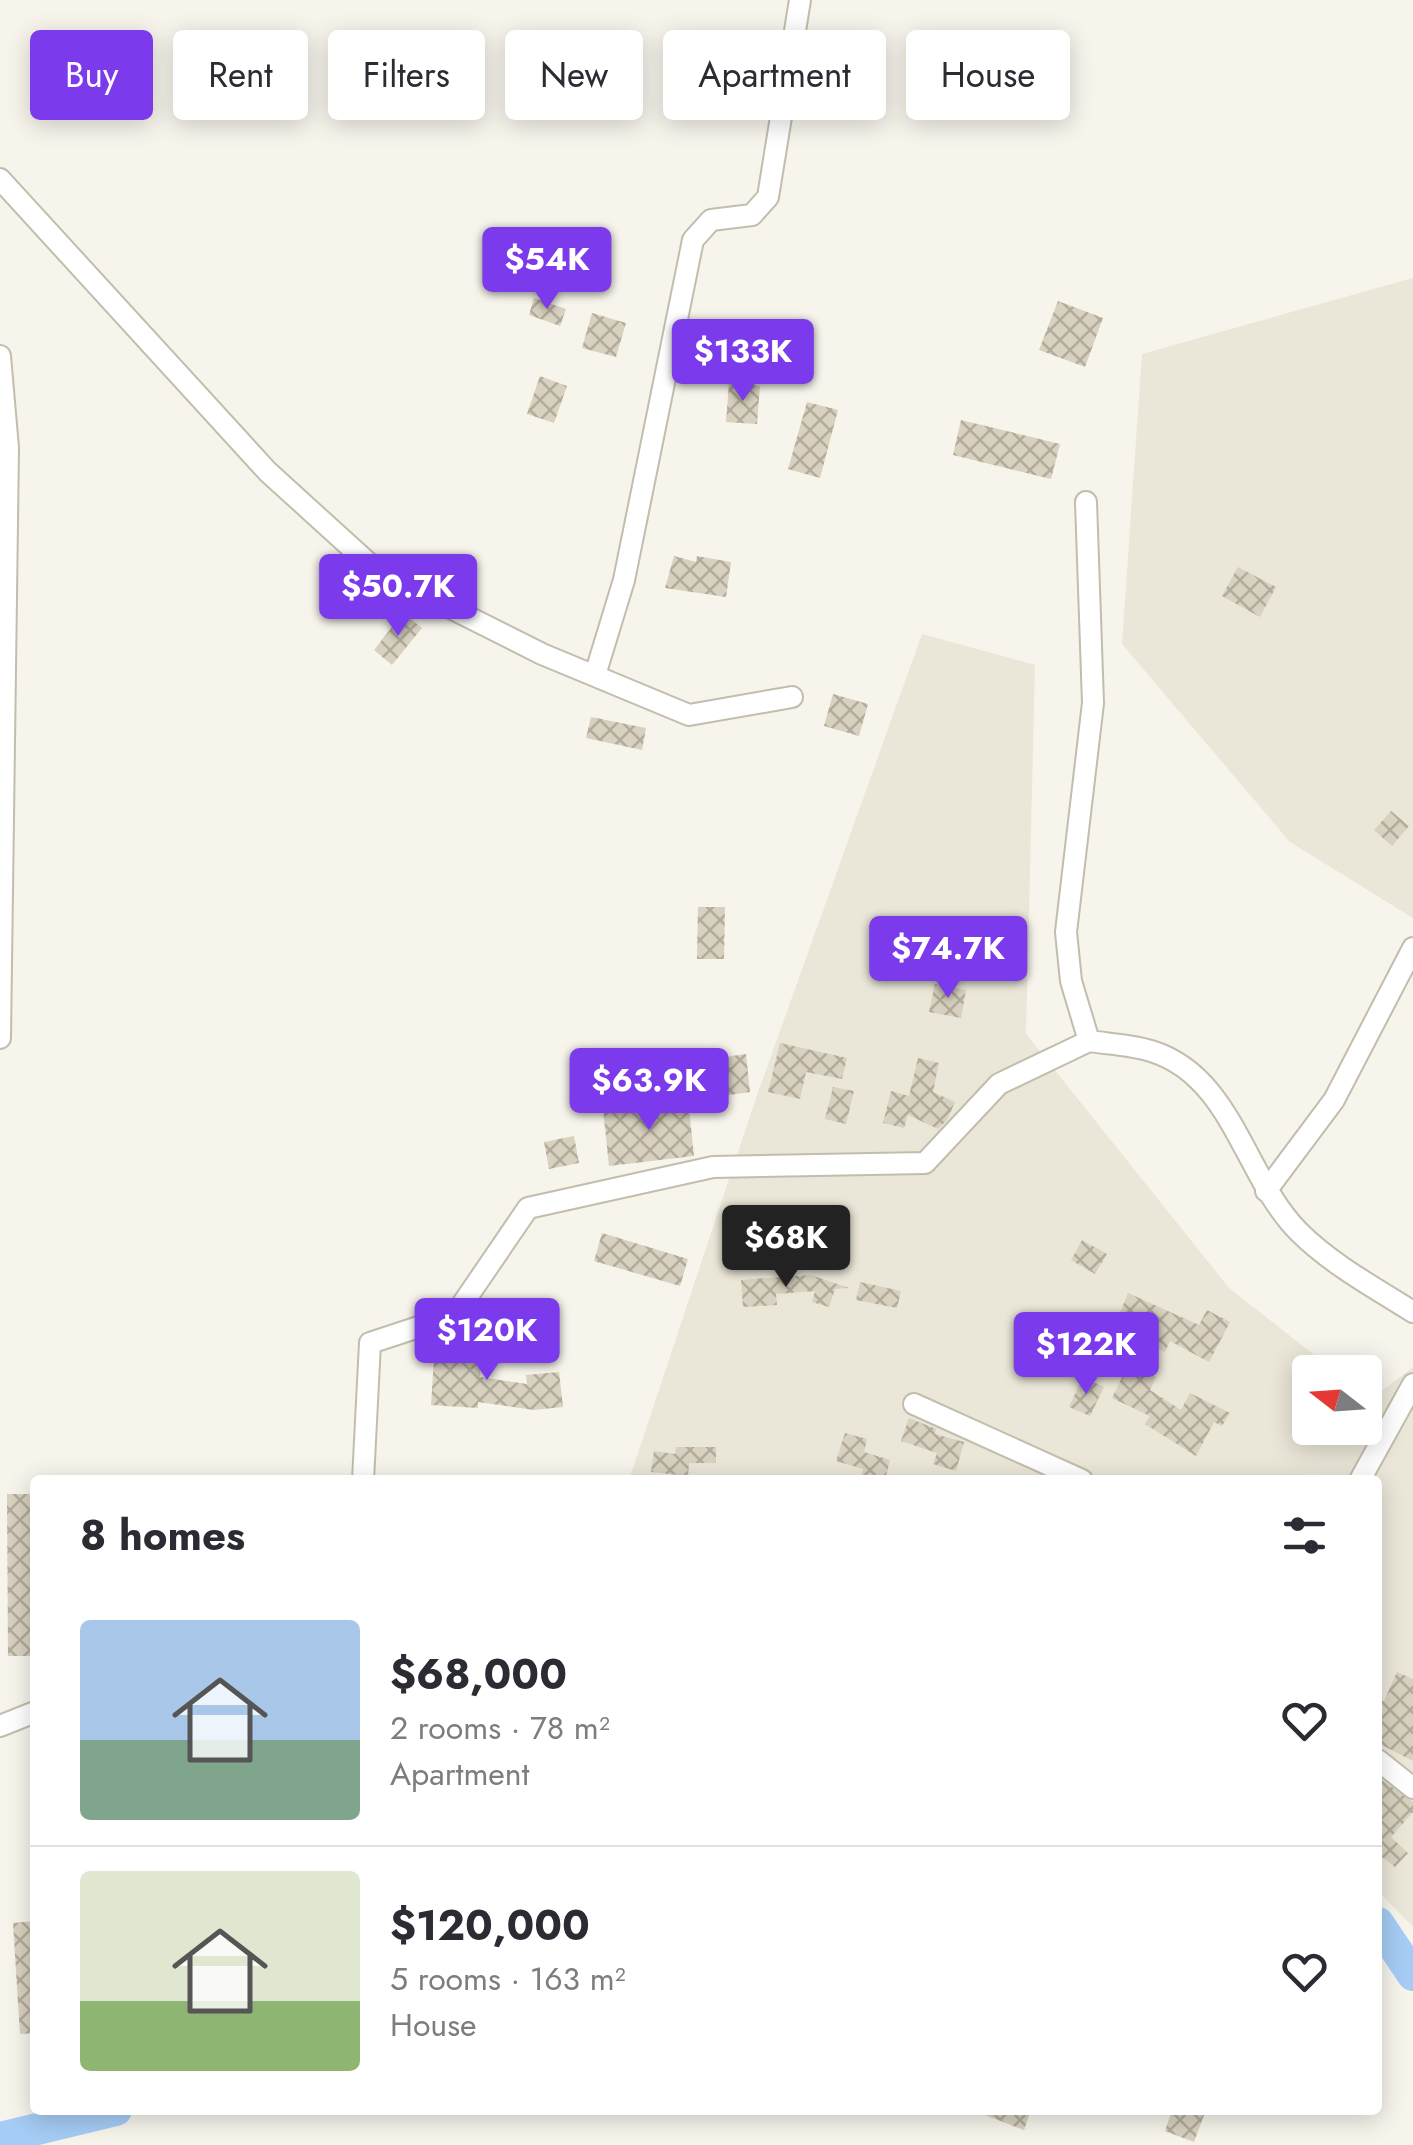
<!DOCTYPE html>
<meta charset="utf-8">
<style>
:root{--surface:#fff;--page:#f7f7f7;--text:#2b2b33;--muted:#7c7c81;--line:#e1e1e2;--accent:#7c3aed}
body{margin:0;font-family:Jost,sans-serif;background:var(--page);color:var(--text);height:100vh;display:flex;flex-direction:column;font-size:38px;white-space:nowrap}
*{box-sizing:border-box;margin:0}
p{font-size:32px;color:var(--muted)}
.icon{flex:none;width:55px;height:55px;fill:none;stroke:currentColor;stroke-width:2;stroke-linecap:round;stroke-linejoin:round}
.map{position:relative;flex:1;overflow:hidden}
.panel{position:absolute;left:30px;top:1475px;width:1352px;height:640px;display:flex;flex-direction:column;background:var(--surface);border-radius:10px;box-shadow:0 5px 25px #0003}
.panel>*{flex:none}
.guide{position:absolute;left:30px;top:30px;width:1355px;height:90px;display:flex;gap:20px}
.needle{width:65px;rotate:287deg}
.controls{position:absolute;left:1292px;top:1355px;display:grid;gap:20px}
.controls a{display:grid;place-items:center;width:90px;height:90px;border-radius:10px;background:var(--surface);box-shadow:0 5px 25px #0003;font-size:50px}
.price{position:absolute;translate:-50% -85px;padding:0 22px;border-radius:10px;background:var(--accent);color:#fff;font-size:32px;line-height:65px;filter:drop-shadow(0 2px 5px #0008)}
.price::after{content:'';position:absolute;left:50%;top:60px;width:30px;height:22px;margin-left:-15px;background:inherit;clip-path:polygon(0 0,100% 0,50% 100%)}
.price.current{background:#222;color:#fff}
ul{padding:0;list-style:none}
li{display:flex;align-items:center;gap:30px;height:250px;padding:0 50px}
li+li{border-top:2px solid var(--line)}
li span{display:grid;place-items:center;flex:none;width:280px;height:200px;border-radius:10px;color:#555}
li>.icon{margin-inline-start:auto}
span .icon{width:120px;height:120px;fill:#fffc;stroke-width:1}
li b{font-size:42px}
h2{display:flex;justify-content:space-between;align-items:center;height:120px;padding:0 50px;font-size:42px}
.chip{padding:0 35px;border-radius:10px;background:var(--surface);box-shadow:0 5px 25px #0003;font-size:35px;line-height:90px}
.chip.current{background:var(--accent);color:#fff}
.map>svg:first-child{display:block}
.residential{fill:#eae6d8}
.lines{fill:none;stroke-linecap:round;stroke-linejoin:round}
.river{stroke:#a5ccf5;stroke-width:32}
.building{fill:url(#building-cross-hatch)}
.minor-casing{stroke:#c2bdac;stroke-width:24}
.minor{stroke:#fff;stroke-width:20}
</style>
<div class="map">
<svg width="1413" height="2145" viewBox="0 0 1413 2145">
<defs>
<pattern id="building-cross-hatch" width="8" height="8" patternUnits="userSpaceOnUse" patternTransform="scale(2.5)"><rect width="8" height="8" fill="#d8d1bf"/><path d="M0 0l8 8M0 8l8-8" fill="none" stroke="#b1ab9c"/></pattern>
</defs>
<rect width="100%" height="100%" fill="#f6f4eb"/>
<g class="residential">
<path d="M 1413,278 L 1413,918 L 1290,842 L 1122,644 L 1142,354 Z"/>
<path d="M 922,634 L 1035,665 L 1026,1034 L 1229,1288 L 1336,1372 L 1310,1372 L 1310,1428 L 1365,1428 L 1365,1395 L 1371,1399 L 1413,1367 L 1413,1927 L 1378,1891 L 1378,1480 L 629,1480 L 756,1098 Z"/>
</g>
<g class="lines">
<g class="river">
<path d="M 1378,1923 L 1413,1975"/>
<path d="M 0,2138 L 116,2110"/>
</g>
</g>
<g class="building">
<path d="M 534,298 L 566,309 L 560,326 L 529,315 Z"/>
<path d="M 1058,301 L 1103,318 L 1085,367 L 1039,350 Z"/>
<path d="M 592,313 L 626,323 L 616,357 L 582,348 Z"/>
<path d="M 540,376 L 567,386 L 554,423 L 527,414 Z"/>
<path d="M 729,383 L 760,386 L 757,424 L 726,422 Z"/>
<path d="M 807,402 L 838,410 L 820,478 L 788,469 Z"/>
<path d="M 961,420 L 1060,444 L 1051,479 L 953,455 Z"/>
<path d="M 674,556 L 696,562 L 697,556 L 731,562 L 726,597 L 665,588 Z"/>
<path d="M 1238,567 L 1276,587 L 1260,617 L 1222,596 Z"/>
<path d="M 403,613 L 422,628 L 392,665 L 374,650 Z"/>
<path d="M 833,694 L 868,704 L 859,736 L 824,726 Z"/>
<path d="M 591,717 L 646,728 L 642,750 L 586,738 Z"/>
<path d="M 1391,811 L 1409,826 L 1392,846 L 1374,830 Z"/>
<path d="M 698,907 L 725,907 L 724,959 L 697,959 Z"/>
<path d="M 935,984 L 966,990 L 961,1018 L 929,1012 Z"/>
<path d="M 780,1043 L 847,1058 L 842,1079 L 806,1072 L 800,1099 L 768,1092 Z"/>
<path d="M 746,1054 L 750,1092 L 709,1098 L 704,1060 Z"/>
<path d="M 918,1058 L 939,1063 L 933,1092 L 955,1102 L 947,1120 L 938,1129 L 908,1115 L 904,1128 L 883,1123 L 891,1091 L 909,1096 Z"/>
<path d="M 833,1087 L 854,1091 L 846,1124 L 825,1119 Z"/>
<path d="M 688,1099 L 694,1156 L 609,1166 L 603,1109 Z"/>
<path d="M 574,1136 L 579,1163 L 549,1169 L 544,1142 Z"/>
<path d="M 602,1233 L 688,1259 L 680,1286 L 594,1261 Z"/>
<path d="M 1082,1240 L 1107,1254 L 1095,1274 L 1071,1260 Z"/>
<path d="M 811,1275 L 849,1288 L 835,1289 L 829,1307 L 812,1302 L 815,1291 L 776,1294 L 777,1305 L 743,1307 L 741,1280 Z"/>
<path d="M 860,1282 L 901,1291 L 897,1308 L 856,1300 Z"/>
<path d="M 1128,1293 L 1199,1325 L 1207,1310 L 1230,1322 L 1209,1362 L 1170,1341 L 1165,1352 L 1114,1328 Z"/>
<path d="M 1042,1321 L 1073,1336 L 1060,1363 L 1029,1349 Z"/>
<path d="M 435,1342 L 482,1345 L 480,1377 L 527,1384 L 526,1375 L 559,1372 L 563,1407 L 534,1410 L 478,1402 L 478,1408 L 431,1405 Z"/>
<path d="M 1129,1363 L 1156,1377 L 1150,1390 L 1181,1410 L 1190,1393 L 1230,1413 L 1222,1426 L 1214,1422 L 1196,1456 L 1145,1424 L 1150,1416 L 1112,1398 Z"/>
<path d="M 1083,1377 L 1104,1387 L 1090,1416 L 1069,1407 Z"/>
<path d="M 909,1418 L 936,1429 L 935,1434 L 964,1442 L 956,1471 L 933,1464 L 937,1453 L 901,1441 Z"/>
<path d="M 845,1433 L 867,1439 L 864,1452 L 890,1460 L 885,1480 L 860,1480 L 863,1469 L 836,1461 Z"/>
<path d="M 676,1447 L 716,1447 L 716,1463 L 689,1463 L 688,1476 L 651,1472 L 654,1451 L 675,1454 Z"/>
<path d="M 7,1494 L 35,1494 L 35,1656 L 8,1656 Z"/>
<path d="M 1397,1672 L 1413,1679 L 1413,1761 L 1378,1743 L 1378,1698 L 1384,1701 Z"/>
<path d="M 1378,1777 L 1413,1802 L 1413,1812 L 1391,1837 L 1408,1853 L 1395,1867 L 1378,1854 Z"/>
<path d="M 35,1921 L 35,2033 L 20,2034 L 13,1923 Z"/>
<path d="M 972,2110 L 1031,2110 L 1024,2130 Z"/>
<path d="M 1172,2110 L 1206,2110 L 1194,2142 L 1165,2131 Z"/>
</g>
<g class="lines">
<g class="minor-casing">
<g id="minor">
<path d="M 0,179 L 268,472 L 377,571 L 542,654 L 689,715 L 792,697"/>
<path d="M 0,356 L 8,448 L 0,1038"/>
<path d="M 1086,502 L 1093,703 L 1066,932 L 1071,981 L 1089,1041 C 1109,1044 1132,1045 1151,1051 C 1233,1076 1244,1177 1299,1232 C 1331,1264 1375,1288 1413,1312"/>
<path d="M 595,675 L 624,580 L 693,240 L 711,220 L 752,215 L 768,197 L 800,0"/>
<path d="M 1266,1191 L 1334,1100 L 1413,948"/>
<path d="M 914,1404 L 1082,1480"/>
<path d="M 363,1480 L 370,1343 L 455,1315 L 528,1208 L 713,1167 L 925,1163 L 999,1084 L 1089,1041"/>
<path d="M 1360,1480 L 1413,1384"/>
<path d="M 0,1726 L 35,1712"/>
<path d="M 1378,1760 L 1413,1788"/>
</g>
</g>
<use href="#minor" class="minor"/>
</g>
</svg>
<div class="controls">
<a><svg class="needle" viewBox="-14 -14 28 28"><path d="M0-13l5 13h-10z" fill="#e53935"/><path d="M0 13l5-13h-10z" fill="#7c7c81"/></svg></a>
</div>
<b class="price" style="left:547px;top:312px">$54K</b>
<b class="price" style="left:743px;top:404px">$133K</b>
<b class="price" style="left:398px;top:639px">$50.7K</b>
<b class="price" style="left:948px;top:1001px">$74.7K</b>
<b class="price" style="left:649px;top:1133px">$63.9K</b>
<b class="price current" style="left:786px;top:1290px">$68K</b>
<b class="price" style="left:487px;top:1383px">$120K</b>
<b class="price" style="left:1086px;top:1397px">$122K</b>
<div class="guide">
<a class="chip current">Buy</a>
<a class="chip">Rent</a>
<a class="chip">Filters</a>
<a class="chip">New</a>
<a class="chip">Apartment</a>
<a class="chip">House</a>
</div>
<section class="panel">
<h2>8 homes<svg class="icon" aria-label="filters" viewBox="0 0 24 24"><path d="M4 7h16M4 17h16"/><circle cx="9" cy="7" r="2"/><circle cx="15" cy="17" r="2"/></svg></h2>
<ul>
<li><span style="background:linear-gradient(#a9c7e8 60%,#7fa58c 0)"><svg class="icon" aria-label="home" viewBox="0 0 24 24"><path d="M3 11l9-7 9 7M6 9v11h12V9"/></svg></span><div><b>$68,000</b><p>2 rooms · 78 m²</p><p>Apartment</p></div><svg class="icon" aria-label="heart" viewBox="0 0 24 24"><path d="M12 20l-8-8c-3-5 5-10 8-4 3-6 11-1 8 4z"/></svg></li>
<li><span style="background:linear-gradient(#dfe7d0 65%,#8fb573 0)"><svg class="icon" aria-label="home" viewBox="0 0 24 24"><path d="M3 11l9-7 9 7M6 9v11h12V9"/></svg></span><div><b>$120,000</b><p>5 rooms · 163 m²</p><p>House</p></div><svg class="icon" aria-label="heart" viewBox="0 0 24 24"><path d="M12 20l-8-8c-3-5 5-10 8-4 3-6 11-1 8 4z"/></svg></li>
</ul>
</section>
</div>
